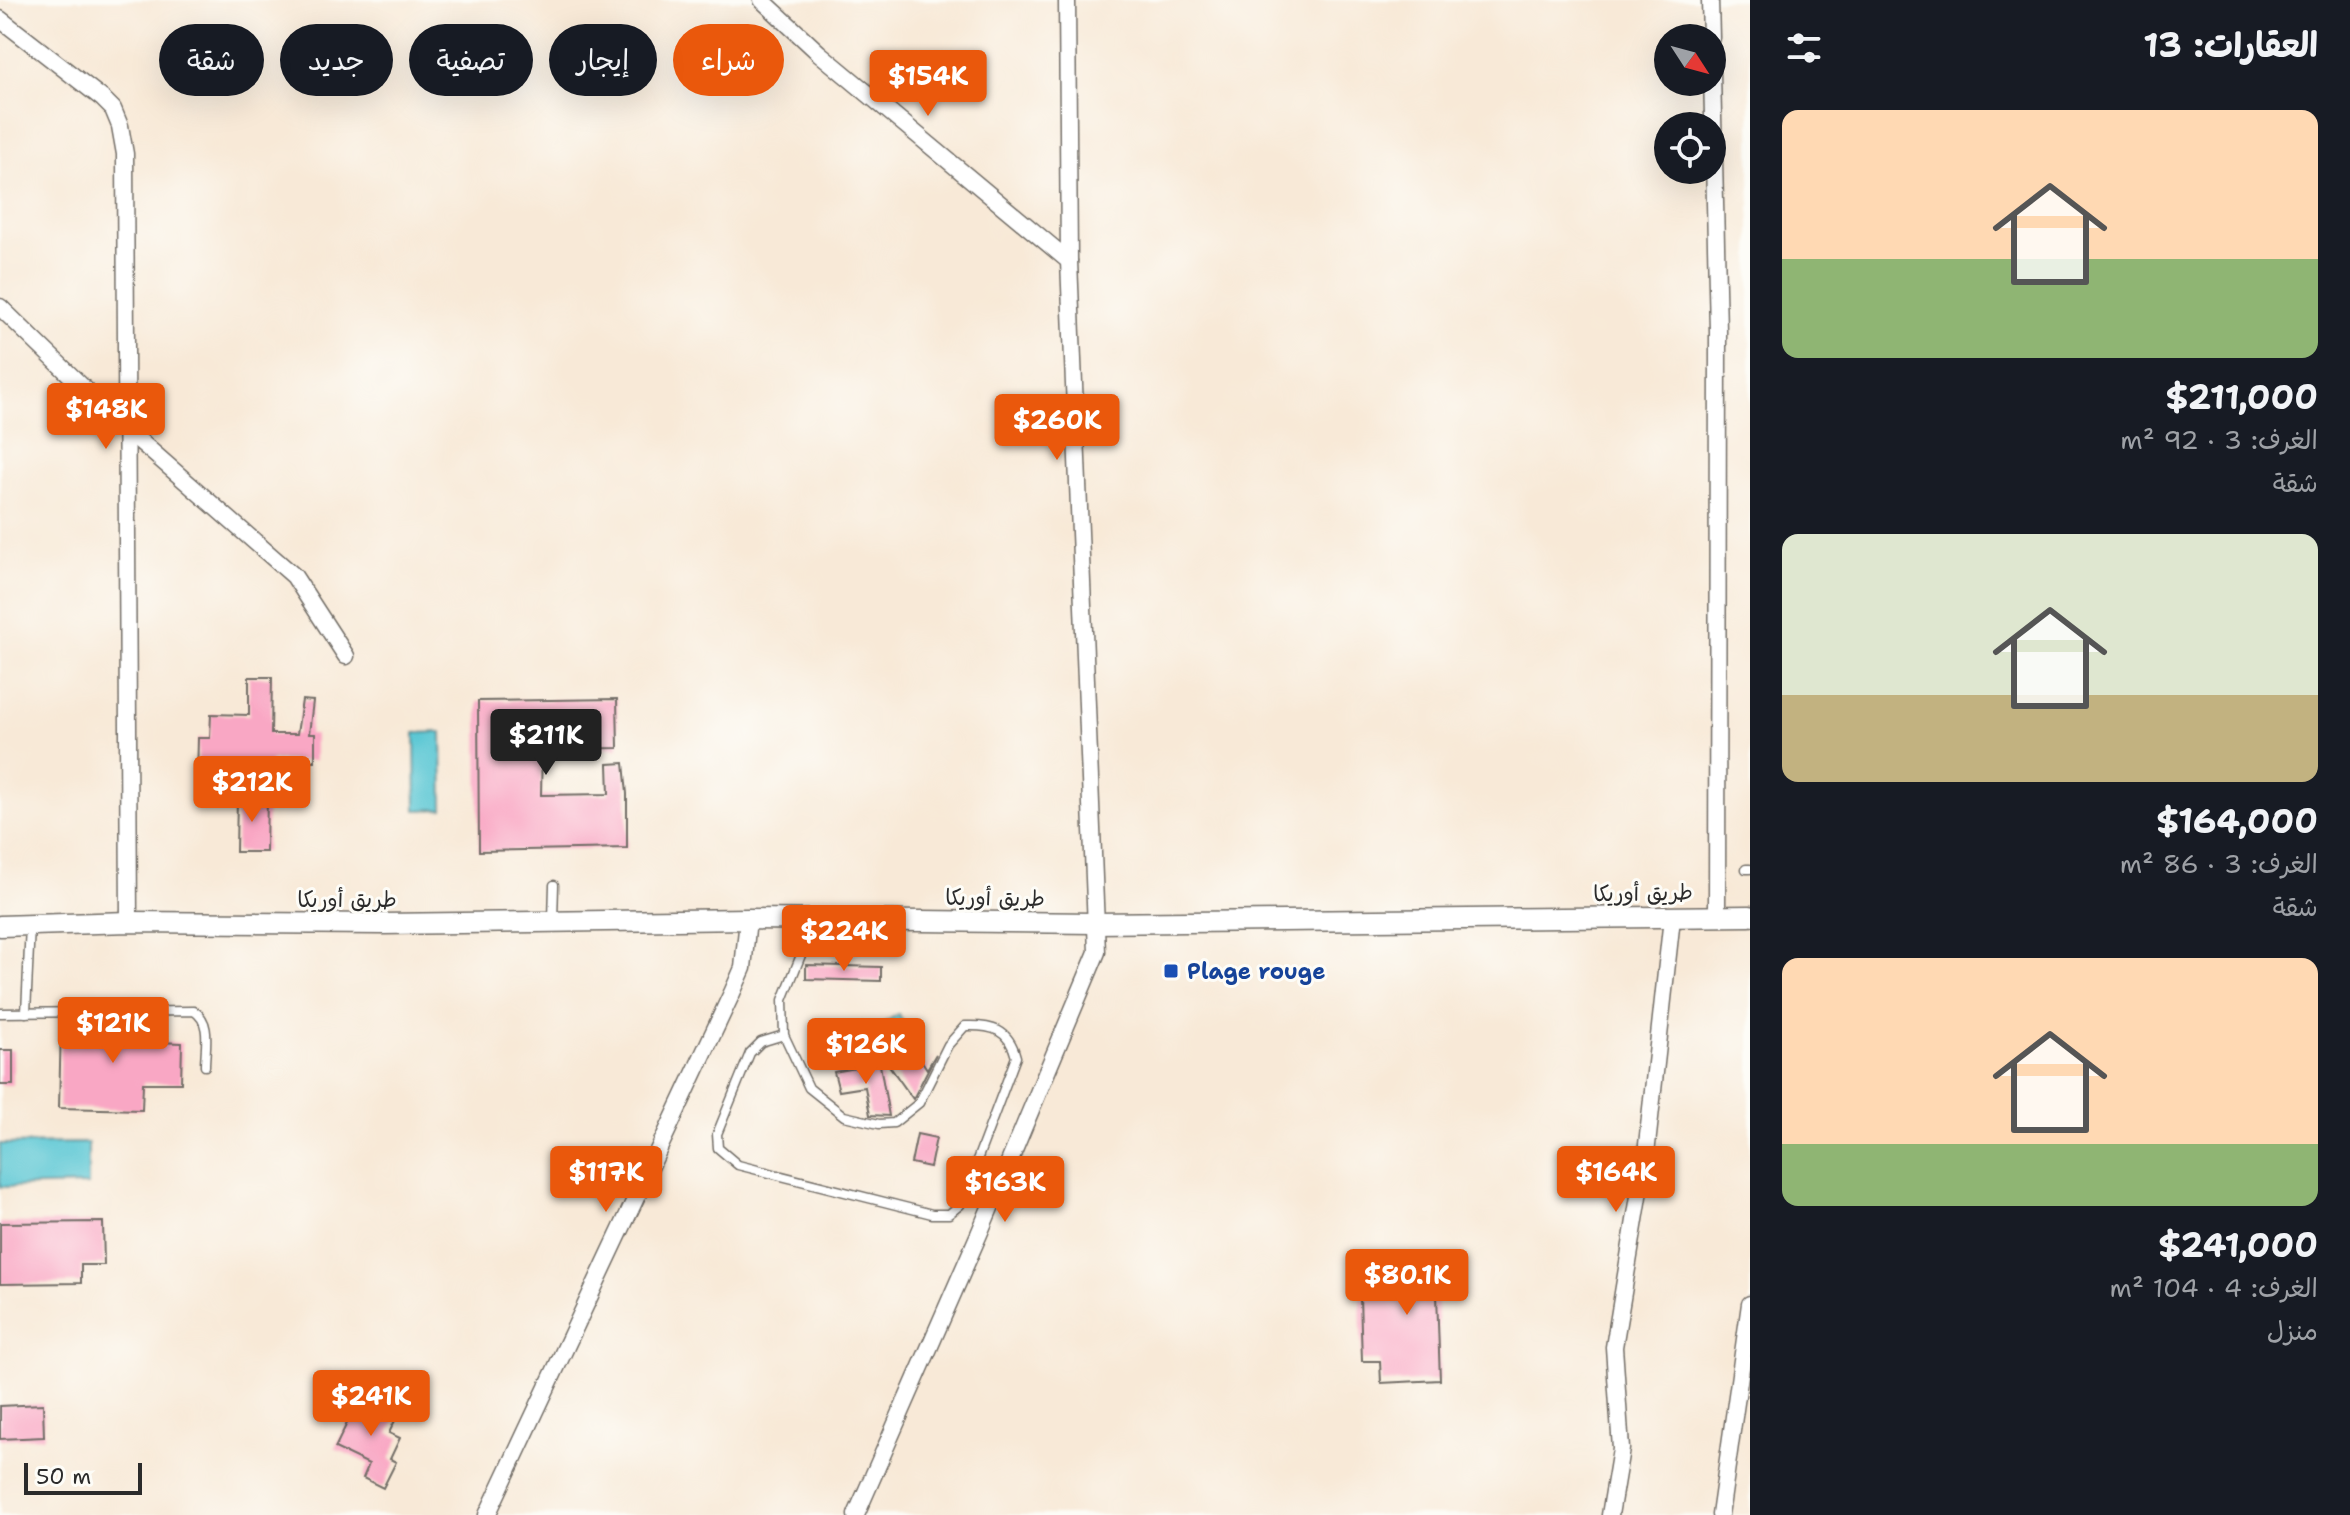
<!DOCTYPE html>
<html lang="ar">
<meta charset="utf-8">
<style>
:root{--surface:#171b24;--page:#242831;--text:#f1f3f6;--muted:#9ea1a6;--accent:#ea580c}
body{margin:0;font-family:"Shantell Sans","Playpen Sans Arabic",sans-serif;background:var(--page);color:var(--text);direction:rtl;height:100vh;display:flex;flex-direction:column;font-size:30px;white-space:nowrap}
*{box-sizing:border-box;margin:0}
p{font-size:26px;color:var(--muted)}
.icon{flex:none;width:44px;height:44px;fill:none;stroke:currentColor;stroke-width:2;stroke-linecap:round;stroke-linejoin:round}
.map{position:relative;flex:1;overflow:hidden;direction:ltr}
.sheet{display:flex;flex-direction:column;background:var(--surface);width:600px}
.sheet>*{flex:none}
.top-card{position:absolute;left:24px;top:24px;width:760px;height:72px;direction:rtl;display:flex;gap:16px}
.needle{width:52px;rotate:126deg}
.fabs{position:absolute;left:1654px;top:24px;display:grid;gap:16px}
.fabs a{display:grid;place-items:center;width:72px;height:72px;border-radius:50%;background:var(--surface);box-shadow:0 8px 32px #0002;font-size:40px}
.scale{position:absolute;left:24px;bottom:20px;width:118px;box-sizing:border-box;padding-left:8px;border:4px solid #2b2b2b;border-top:0;font-size:22px;line-height:28px;white-space:nowrap;color:#2b2b2b;-webkit-text-stroke:6px #fdfcf7;paint-order:stroke}
.price{position:absolute;translate:-50% -68px;padding:0 18px;border-radius:8px;background:var(--accent);color:#fff;font-size:26px;line-height:52px;filter:drop-shadow(0 2px 4px #0008)}
.price::after{content:'';position:absolute;left:50%;top:48px;width:24px;height:18px;margin-left:-12px;background:inherit;clip-path:polygon(0 0,100% 0,50% 100%)}
.price.current{background:#222;color:#fff}
ul{padding:0;list-style:none}
li{display:grid;align-content:center;gap:16px;height:424px;padding:0 32px}
li span{display:grid;place-items:center;height:248px;border-radius:16px;color:#555}
li>.icon{margin-inline-start:auto}
span .icon{width:144px;height:144px;fill:#fffc;stroke-width:1}
li b{font-size:34px}
h2{display:flex;justify-content:space-between;align-items:center;height:96px;padding:0 32px;font-size:34px}
.tag{padding:0 28px;border-radius:36px;background:var(--surface);box-shadow:0 8px 32px #0002;font-size:28px;line-height:72px}
.tag.current{background:var(--accent);color:#fff}
main{display:flex;flex:1;min-height:0}
.map>svg:first-child{display:block}
.water{fill:#5bc7d4;stroke:#437980;stroke-width:2}
.building{fill:#f9a7c4}
.lines{fill:none;stroke-linecap:round;stroke-linejoin:round}
.service-casing{stroke:#736e67;stroke-width:11}
.minor-casing{stroke:#736e67;stroke-width:19}
.tertiary-casing{stroke:#736e67;stroke-width:23}
.service{stroke:#fff;stroke-width:8}
.minor{stroke:#fff;stroke-width:16}
.tertiary{stroke:#fff;stroke-width:20}
.transit-dot{fill:#1a4fb4;stroke:#fdfcf7;stroke-width:3}
.labels{text-anchor:middle;dominant-baseline:central;stroke-width:6;stroke-linejoin:round;paint-order:stroke}
.street-label{font-size:22px;fill:#2b2b2b;stroke:#fdfcf7}
.transit-label{font-size:22px;font-weight:bold;fill:#164399;stroke:#fdfcf7;text-anchor:start}
</style>
<main>
<section class="sheet">
<h2>العقارات: 13<svg class="icon" aria-label="filters" viewBox="0 0 24 24"><path d="M4 7h16M4 17h16"/><circle cx="9" cy="7" r="2"/><circle cx="15" cy="17" r="2"/></svg></h2>
<ul>
<li><span style="background:linear-gradient(#ffd9b3 60%,#8fb573 0)"><svg class="icon" aria-label="home" viewBox="0 0 24 24"><path d="M3 11l9-7 9 7M6 9v11h12V9"/></svg></span><div><b>$211,000</b><p>الغرف: 3 · 92 m²</p><p>شقة</p></div></li>
<li><span style="background:linear-gradient(#dfe7d0 65%,#c2b280 0)"><svg class="icon" aria-label="home" viewBox="0 0 24 24"><path d="M3 11l9-7 9 7M6 9v11h12V9"/></svg></span><div><b>$164,000</b><p>الغرف: 3 · 86 m²</p><p>شقة</p></div></li>
<li><span style="background:linear-gradient(#ffd9b3 75%,#8fb573 0)"><svg class="icon" aria-label="home" viewBox="0 0 24 24"><path d="M3 11l9-7 9 7M6 9v11h12V9"/></svg></span><div><b>$241,000</b><p>الغرف: 4 · 104 m²</p><p>منزل</p></div></li>
</ul>
</section>
<div class="map">
<svg width="1750" height="1515" viewBox="0 0 1750 1515">
<rect width="100%" height="100%" fill="#fdfcf7"/>
<filter id="ink" filterUnits="userSpaceOnUse"><feTurbulence type="fractalNoise" baseFrequency=".0125" numOctaves="2"/><feDisplacementMap in="SourceGraphic" scale="16" xChannelSelector="R" yChannelSelector="G"/><feConvolveMatrix kernelMatrix="1 2 1 2 8 2 1 2 1" color-interpolation-filters="sRGB"/></filter>
<filter id="wash" filterUnits="userSpaceOnUse"><feTurbulence type="fractalNoise" baseFrequency=".006" numOctaves="4" result="noise"/><feDisplacementMap in="SourceGraphic" scale="32" xChannelSelector="R" yChannelSelector="G"/><feGaussianBlur stdDeviation="1.8" result="paint"/><feColorMatrix in="noise" values="0 0 0 0 0 0 0 0 0 0 0 0 0 0 0 0 0 1.4 0 .05"/><feComposite in="paint" operator="in"/></filter>
<g filter="url(#wash)">
<rect width="100%" height="100%" fill="#f8e9d7"/>
<g class="water">
<path d="M 442,732 L 443,809 L 416,810 L 415,733 Z"/>
<path d="M 898,1014 L 910,1033 L 872,1057 L 860,1038 Z"/>
<path d="M 88,1143 L 88,1185 L 0,1187 L 0,1144 Z"/>
</g>
<g id="blocks">
<g class="building">
<path d="M 249,677 L 272,677 L 271,734 L 297,734 L 302,700 L 313,701 L 309,734 L 315,734 L 315,761 L 270,760 L 270,769 L 248,769 L 248,777 L 197,776 L 198,738 L 210,738 L 211,714 L 249,715 Z"/>
<path d="M 617,699 L 618,748 L 542,749 L 541,795 L 609,794 L 608,764 L 624,763 L 627,794 L 627,848 L 479,851 L 478,701 Z"/>
<path d="M 237,796 L 267,796 L 266,852 L 236,852 Z"/>
<path d="M 806,965 L 881,967 L 881,981 L 806,979 Z"/>
<path d="M 61,1024 L 156,1026 L 156,1042 L 182,1043 L 181,1083 L 143,1083 L 142,1110 L 59,1108 Z"/>
<path d="M 909,1041 L 927,1069 L 936,1054 L 913,1099 L 883,1057 Z"/>
<rect x="0" y="1050" width="13" height="35"/>
<path d="M 879,1059 L 889,1116 L 870,1115 L 865,1087 L 839,1091 L 834,1072 L 867,1066 Z"/>
<path d="M 917,1134 L 936,1138 L 930,1167 L 911,1163 Z"/>
<path d="M 103,1222 L 104,1265 L 81,1265 L 81,1283 L 0,1284 L 0,1223 Z"/>
<path d="M 1459,1255 L 1460,1294 L 1437,1294 L 1440,1380 L 1381,1383 L 1380,1361 L 1362,1361 L 1360,1297 L 1373,1297 L 1373,1272 L 1386,1271 L 1386,1258 Z"/>
<path d="M 362,1392 L 400,1410 L 389,1433 L 400,1438 L 390,1459 L 396,1462 L 383,1488 L 363,1478 L 369,1464 L 335,1448 Z"/>
<path d="M 43,1404 L 44,1437 L 0,1439 L 0,1406 Z"/>
</g>
</g>
</g>
<g filter="url(#ink)">
<use href="#blocks" fill-opacity="0" stroke="#736e67" stroke-width="2"/>
<g class="lines">
<g class="service-casing">
<g id="service">
<path d="M 1746,869 L 1750,869"/>
<path d="M 553,920 L 554,885"/>
<path d="M 0,1013 L 194,1011 C 212,1022 205,1047 205,1066"/>
<path d="M 26,1013 L 30,925"/>
<path d="M 784,1035 L 761,1042 L 750,1053 L 717,1134 L 718,1148 L 738,1165 L 932,1214 L 949,1214 L 960,1205 L 1016,1057 C 1009,1029 992,1025 965,1026 L 948,1045 L 919,1103 L 894,1123 L 879,1124 L 844,1116 L 809,1088 L 784,1035 L 783,1000 L 815,920"/>
</g>
</g>
<g class="minor-casing">
<g id="minor">
<path d="M 762,0 L 819,53 L 1069,261"/>
<path d="M 1710,0 L 1711,38"/>
<path d="M 0,19 L 103,99 L 113,109 L 120,126 L 125,154 L 129,922"/>
<path d="M 1712,73 L 1718,331 L 1717,916"/>
<path d="M 0,307 L 126,429 L 294,576 L 346,656"/>
<path d="M 487,1515 L 732,993 L 743,968 L 748,919"/>
<path d="M 856,1515 L 979,1234 L 1097,952 L 1069,261 L 1067,0"/>
<path d="M 1610,1515 L 1621,1449 L 1614,1347 L 1646,1154 L 1672,918"/>
<path d="M 1720,1515 L 1750,1304"/>
</g>
</g>
<g class="tertiary-casing">
<path id="tertiary" d="M 0,926 L 129,922 L 383,924 L 748,919 L 1094,923 L 1750,916"/>
</g>
<use href="#service" class="service"/>
<use href="#minor" class="minor"/>
<use href="#tertiary" class="tertiary"/>
</g>
</g>
<rect class="transit-dot" x="1163" y="963" width="16" height="16" rx="4"/>
<g class="labels">
<g class="street-label">
<text transform="translate(1643 893) rotate(-1)">طريق أوريكا</text>
<text transform="translate(995 898) rotate(1)">طريق أوريكا</text>
<text x="347" y="899">طريق أوريكا</text>
</g>
<g class="transit-label">
<text x="1187" y="971">Plage rouge</text>
</g>
</g>
</svg>
<div class="fabs">
<a><svg class="needle" viewBox="-14 -14 28 28"><path d="M0-13l5 13h-10z" fill="#e53935"/><path d="M0 13l5-13h-10z" fill="#9ea1a6"/></svg></a>
<a><svg class="icon" aria-label="locate" viewBox="0 0 24 24"><circle cx="12" cy="12" r="6"/><path d="M12 2v4M12 18v4M2 12h4M18 12h4"/></svg></a>
</div>
<div class="scale">50 m</div>
<b class="price" style="left:928px;top:118px">$154K</b>
<b class="price" style="left:106px;top:451px">$148K</b>
<b class="price" style="left:1057px;top:462px">$260K</b>
<b class="price current" style="left:546px;top:777px">$211K</b>
<b class="price" style="left:252px;top:824px">$212K</b>
<b class="price" style="left:844px;top:973px">$224K</b>
<b class="price" style="left:113px;top:1065px">$121K</b>
<b class="price" style="left:866px;top:1086px">$126K</b>
<b class="price" style="left:606px;top:1214px">$117K</b>
<b class="price" style="left:1616px;top:1214px">$164K</b>
<b class="price" style="left:1005px;top:1224px">$163K</b>
<b class="price" style="left:1407px;top:1317px">$80.1K</b>
<b class="price" style="left:371px;top:1438px">$241K</b>
<div class="top-card">
<a class="tag current">شراء</a>
<a class="tag">إيجار</a>
<a class="tag">تصفية</a>
<a class="tag">جديد</a>
<a class="tag">شقة</a>
</div>
</div>
</main>
